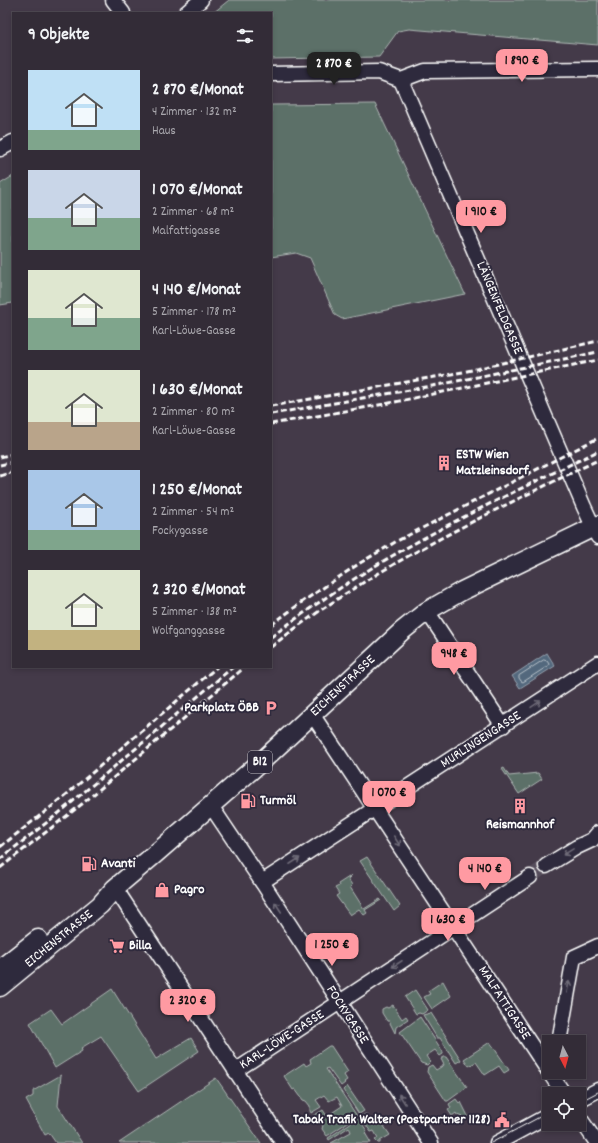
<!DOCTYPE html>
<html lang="de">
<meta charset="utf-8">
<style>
:root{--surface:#332c37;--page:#3e3842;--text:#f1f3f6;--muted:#a9a7ad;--line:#4e4852;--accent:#ff9aa2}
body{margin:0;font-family:Dekko,sans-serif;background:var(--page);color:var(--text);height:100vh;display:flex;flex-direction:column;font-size:15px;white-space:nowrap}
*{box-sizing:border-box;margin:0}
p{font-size:13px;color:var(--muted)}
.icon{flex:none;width:22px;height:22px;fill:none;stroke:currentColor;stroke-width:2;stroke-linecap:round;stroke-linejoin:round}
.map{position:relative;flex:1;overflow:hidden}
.side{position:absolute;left:12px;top:12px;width:260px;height:656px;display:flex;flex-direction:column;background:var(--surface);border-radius:0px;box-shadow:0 2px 6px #0003,0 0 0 1px var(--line)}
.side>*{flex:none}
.needle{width:26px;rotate:174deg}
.fabs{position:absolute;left:542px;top:1035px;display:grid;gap:8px}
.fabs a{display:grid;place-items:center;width:44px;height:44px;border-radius:0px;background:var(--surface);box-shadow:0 2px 6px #0003,0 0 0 1px var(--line);font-size:20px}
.price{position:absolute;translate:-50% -34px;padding:0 9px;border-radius:8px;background:var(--accent);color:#111;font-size:13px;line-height:26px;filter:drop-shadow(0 1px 2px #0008)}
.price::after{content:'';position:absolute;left:50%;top:24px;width:12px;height:9px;margin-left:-6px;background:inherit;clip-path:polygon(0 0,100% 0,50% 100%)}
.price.active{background:#222;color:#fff}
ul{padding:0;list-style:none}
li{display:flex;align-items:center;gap:12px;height:100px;padding:0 16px}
li span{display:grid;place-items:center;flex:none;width:112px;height:80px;border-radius:0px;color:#555}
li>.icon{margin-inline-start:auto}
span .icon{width:48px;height:48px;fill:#fffc;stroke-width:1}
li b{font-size:17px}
h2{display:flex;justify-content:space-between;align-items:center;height:48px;padding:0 16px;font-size:17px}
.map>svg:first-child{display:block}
.green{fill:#5c6f68;stroke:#aeb7b4}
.water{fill:#52687d;stroke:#97a4b1}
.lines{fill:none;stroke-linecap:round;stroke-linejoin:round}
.shore{stroke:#bac3cb;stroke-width:1}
.minor-tunnel{stroke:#574e5b;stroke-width:14;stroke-dasharray:14 7;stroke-linecap:butt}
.minor-casing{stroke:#fff;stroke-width:17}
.major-casing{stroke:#fff;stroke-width:21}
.minor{stroke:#2f2a3d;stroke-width:14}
.major{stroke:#2f2a3d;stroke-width:18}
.tram{stroke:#fff;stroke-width:1}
.rail{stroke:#fff;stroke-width:3;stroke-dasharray:6 3;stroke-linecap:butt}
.oneway{stroke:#6d6a77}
.labels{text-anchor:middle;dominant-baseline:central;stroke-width:4;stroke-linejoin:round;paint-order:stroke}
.shield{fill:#2f2a3d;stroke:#c1bfc5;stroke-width:1}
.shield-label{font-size:13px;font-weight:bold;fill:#fff}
.street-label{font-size:14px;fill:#fff;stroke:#2f2a3d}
.poi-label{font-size:14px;font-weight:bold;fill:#fff;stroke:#2f2a3d;text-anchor:start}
</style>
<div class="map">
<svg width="598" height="1143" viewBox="0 0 598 1143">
<rect width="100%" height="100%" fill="#443a49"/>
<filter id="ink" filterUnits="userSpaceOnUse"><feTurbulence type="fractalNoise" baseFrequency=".025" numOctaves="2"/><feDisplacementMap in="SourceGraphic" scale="8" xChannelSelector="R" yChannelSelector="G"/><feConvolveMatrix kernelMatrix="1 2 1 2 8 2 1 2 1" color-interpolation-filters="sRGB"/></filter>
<g filter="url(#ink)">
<g class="green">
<path d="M 229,0 L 598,0 L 598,45 L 409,29 L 398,31 L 379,57 L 271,59 L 271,13 L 213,13 Z"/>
<path d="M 375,104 L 465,294 L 342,319 L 335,315 L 310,258 L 296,253 L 271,257 L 271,105 Z"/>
<path d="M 13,176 L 13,303 L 0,305 L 0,184 Z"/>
<path d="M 504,768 L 509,776 L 538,773 L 542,779 L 519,794 L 502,769 Z"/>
<path d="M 367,857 L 400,906 L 394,911 L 360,861 Z"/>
<path d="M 352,875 L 348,879 L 352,885 L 350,887 L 364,909 L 380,899 L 381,900 L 365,910 L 367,913 L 364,915 L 359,909 L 350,915 L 336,896 L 339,894 L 335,888 L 339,886 L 338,884 Z"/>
<path d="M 443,981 L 451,996 L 432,1009 L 424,997 L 430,994 L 428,991 Z"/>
<path d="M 112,989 L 156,1059 L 191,1038 L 199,1051 L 139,1091 L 101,1036 L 81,1048 L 82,1051 L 55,1068 L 30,1023 L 51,1009 L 62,1024 Z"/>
<path d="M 415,990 L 428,1010 L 422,1014 L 419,1013 L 416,1014 L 405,997 Z"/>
<path d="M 393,1005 L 402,1019 L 406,1016 L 408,1019 L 396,1027 L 395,1033 L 389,1021 L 387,1021 L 382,1013 L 382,1009 L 386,1007 L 388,1008 Z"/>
<path d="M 431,1013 L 461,1060 L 456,1063 L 440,1038 L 437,1038 L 423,1015 Z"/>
<path d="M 420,1017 L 443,1052 L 443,1054 L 440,1056 L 435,1050 L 426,1056 L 430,1062 L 427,1065 L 421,1063 L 400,1032 Z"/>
<path d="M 490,1042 L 509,1070 L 504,1073 L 499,1066 L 485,1075 L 476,1062 L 469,1066 L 464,1059 Z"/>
<path d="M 329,1046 L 331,1046 L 348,1072 L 344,1075 L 347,1080 L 344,1082 L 345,1083 L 341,1086 L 328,1068 L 326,1069 L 357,1116 L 327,1136 L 322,1129 L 323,1125 L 319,1119 L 314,1118 L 313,1116 L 323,1110 L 327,1116 L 342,1106 L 337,1097 L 329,1101 L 324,1095 L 316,1100 L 321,1107 L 311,1113 L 310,1111 L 310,1106 L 306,1101 L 303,1100 L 295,1089 L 293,1090 L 284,1076 L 304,1063 L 306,1066 L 311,1063 L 310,1059 Z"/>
<path d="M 444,1057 L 446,1057 L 467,1087 L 448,1101 L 446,1101 L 427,1072 L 428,1067 L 432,1065 L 436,1070 L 444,1065 L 441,1059 Z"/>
<path d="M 61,1075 L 58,1106 L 82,1143 L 56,1143 L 49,1133 L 45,1135 L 26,1100 L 33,1096 L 33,1091 Z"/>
<path d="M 216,1078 L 261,1143 L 119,1143 Z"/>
<path d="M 347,1086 L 364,1111 L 359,1114 L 343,1090 Z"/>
<path d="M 456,1099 L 459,1103 L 461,1102 L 468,1116 L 465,1118 L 457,1115 L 456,1113 L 452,1116 L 448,1110 L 451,1108 L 449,1104 Z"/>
<path d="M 366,1114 L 371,1122 L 374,1121 L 377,1125 L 381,1122 L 390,1135 L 380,1141 L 380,1143 L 378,1143 L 375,1140 L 378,1138 L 374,1131 L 371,1132 L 360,1117 Z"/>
<path d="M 358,1118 L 367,1131 L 365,1133 L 371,1143 L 331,1143 L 351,1132 L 349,1127 L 329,1140 L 328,1138 Z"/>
</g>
<path class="water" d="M 547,653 L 555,666 L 520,688 L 512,676 Z"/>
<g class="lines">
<path class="shore" d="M 544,660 L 547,661 L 549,664 L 548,666 L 523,682 L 521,681 L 519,678 L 519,676 Z"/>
<path class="minor-tunnel" d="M 530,877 L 546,866"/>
<g class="minor-casing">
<g id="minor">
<path d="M 113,0 L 123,13"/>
<path d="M 186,13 L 201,0"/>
<path d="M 271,74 L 379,72 L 401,80 L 425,71 L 598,69"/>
<path d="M 401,80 L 584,507 L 598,537"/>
<path d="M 0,149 L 13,142"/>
<path d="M 427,611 L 503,726"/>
<path d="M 312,714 L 549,1072"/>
<path d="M 211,806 L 262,882 L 431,1143"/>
<path d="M 546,866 L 577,847 L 592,840 L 598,833"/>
<path d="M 262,882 L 598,663"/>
<path d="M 115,888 L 283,1143"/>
<path d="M 559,1042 L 574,957 L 598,946"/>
<path d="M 235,1071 L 530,877"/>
<path d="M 549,1072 L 564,1094"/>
<path d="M 579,1100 L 598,1090"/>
<path d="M 579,1117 L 597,1143"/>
<path d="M 497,1143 L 549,1115"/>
</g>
</g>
<g class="major-casing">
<g id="major">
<path d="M 0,969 L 38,939"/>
<path d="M 0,987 L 100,905 L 115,888 L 154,855 L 262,761 L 402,631 L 427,611 L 462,591 L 598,525"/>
</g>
</g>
<use href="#minor" class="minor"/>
<use href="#major" class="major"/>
<g class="tram">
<path d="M 579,1102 L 598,1092"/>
<path d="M 491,1143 L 549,1112"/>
</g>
<g class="rail">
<path d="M 271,406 L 463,372 L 598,341"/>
<path d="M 271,414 L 438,385 L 598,352"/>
<path d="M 271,424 L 385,404 L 598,360"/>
<path d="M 0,457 L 13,454"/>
<path d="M 0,465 L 13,462"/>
<path d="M 0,476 L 13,472"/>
<path d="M 271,625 L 302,602 L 360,563 L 397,541 L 598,438"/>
<path d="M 271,637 C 310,608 350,580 392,556 C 459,517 529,485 598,451"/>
<path d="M 271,647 C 370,568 485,515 598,460"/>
<path d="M 0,847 L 60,800 L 217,667"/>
<path d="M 0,859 L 59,813 L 233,667"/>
<path d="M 0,868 L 82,804 L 245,667"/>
</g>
</g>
<defs><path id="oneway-shaft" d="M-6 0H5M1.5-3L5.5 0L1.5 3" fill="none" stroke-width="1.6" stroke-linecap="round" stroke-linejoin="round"/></defs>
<g class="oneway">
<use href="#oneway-shaft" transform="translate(536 704) rotate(-34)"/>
<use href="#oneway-shaft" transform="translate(397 841) rotate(57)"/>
<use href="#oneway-shaft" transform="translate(568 852) rotate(148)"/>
<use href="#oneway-shaft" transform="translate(295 861) rotate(-33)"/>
<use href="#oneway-shaft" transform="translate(278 907) rotate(-123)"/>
<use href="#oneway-shaft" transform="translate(397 964) rotate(147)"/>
<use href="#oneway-shaft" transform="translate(568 987) rotate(-80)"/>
<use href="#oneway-shaft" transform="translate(402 1099) rotate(-123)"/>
</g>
</g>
<defs>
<g id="building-bare" transform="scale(1.2)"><path d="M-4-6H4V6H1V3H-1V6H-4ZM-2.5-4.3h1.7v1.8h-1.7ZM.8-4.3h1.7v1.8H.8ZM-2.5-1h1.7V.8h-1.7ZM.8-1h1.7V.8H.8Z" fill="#ff9aa2" stroke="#2f2a3d" stroke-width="2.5" paint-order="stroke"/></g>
<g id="parking-bare" transform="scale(1.2)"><path d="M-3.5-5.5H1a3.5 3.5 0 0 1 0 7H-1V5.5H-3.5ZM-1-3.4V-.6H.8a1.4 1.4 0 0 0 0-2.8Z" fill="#ff9aa2" stroke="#2f2a3d" stroke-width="2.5" paint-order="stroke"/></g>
<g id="fuel-bare" transform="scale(1.2)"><path d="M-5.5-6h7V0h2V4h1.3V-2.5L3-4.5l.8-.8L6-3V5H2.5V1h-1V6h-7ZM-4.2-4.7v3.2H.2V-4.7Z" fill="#ff9aa2" stroke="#2f2a3d" stroke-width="2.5" paint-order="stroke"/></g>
<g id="shop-bare" transform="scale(1.2)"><path d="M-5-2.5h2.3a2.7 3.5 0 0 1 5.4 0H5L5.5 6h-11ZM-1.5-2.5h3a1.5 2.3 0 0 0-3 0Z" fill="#ff9aa2" stroke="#2f2a3d" stroke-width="2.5" paint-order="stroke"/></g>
<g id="supermarket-bare" transform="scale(1.2)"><path d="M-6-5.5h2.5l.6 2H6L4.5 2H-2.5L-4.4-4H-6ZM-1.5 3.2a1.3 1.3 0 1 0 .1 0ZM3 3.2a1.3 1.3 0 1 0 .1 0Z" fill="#ff9aa2" stroke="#2f2a3d" stroke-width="2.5" paint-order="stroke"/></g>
<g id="civic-bare" transform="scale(1.2)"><path d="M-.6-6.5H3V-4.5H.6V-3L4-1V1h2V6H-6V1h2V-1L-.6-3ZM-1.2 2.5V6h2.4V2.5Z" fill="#ff9aa2" stroke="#2f2a3d" stroke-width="2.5" paint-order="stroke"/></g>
</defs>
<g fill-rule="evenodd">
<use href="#building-bare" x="444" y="463"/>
<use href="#parking-bare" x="271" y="708"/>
<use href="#fuel-bare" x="248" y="801"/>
<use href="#building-bare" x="520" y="806"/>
<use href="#fuel-bare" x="89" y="864"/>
<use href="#shop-bare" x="162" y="890"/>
<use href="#supermarket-bare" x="117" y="946"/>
<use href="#civic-bare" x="502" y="1120"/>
</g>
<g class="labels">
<rect class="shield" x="248" y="751" width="24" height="22" rx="3"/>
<g class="shield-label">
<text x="260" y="762">B12</text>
</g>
<g class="street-label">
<text transform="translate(499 308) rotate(67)">LÄNGENFELDGASSE</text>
<text transform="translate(343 686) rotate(-43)">EICHENSTRASSE</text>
<text transform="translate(481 740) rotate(-33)">MURLINGENGASSE</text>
<text transform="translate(59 939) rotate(-39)">EICHENSTRASSE</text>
<text transform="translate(504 1003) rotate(57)">MALFATTIGASSE</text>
<text transform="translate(347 1015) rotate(57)">FOCKYGASSE</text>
<text transform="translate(282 1040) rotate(-33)">KARL-LÖWE-GASSE</text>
</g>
<g class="poi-label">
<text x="456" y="455">ESTW Wien<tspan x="456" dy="16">Matzleinsdorf</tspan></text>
<text x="259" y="708" text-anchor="end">Parkplatz ÖBB</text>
<text x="260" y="801">Turmöl</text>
<text x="520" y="825" text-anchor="middle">Reismannhof</text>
<text x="101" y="864">Avanti</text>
<text x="174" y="890">Pagro</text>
<text x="129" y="946">Billa</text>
<text x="490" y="1120" text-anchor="end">Tabak Trafik Walter (Postpartner 1128)</text>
</g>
</g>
</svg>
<div class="fabs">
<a><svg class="needle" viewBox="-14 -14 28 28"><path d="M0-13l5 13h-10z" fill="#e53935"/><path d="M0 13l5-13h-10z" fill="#a9a7ad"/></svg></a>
<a><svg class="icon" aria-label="locate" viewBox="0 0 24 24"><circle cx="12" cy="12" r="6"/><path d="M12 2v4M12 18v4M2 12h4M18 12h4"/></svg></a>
</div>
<b class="price" style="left:522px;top:83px">1 890 €</b>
<b class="price active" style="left:334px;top:86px">2 870 €</b>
<b class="price" style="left:481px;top:234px">1 910 €</b>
<b class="price" style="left:454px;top:676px">948 €</b>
<b class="price" style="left:389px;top:815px">1 070 €</b>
<b class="price" style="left:485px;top:891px">4 140 €</b>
<b class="price" style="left:448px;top:942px">1 630 €</b>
<b class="price" style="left:332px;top:967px">1 250 €</b>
<b class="price" style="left:188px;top:1023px">2 320 €</b>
<section class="side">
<h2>9 Objekte<svg class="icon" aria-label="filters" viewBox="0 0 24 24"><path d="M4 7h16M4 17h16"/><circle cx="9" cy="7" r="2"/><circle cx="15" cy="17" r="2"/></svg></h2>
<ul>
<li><span style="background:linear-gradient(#bfe0f5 75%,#7fa58c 0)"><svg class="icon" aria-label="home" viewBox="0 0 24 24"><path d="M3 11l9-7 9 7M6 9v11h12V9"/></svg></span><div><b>2 870 €/Monat</b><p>4 Zimmer · 132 m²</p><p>Haus</p></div></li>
<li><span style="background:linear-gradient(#c9d6e8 60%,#7fa58c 0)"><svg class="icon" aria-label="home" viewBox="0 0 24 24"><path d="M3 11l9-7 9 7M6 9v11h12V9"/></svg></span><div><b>1 070 €/Monat</b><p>2 Zimmer · 68 m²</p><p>Malfattigasse</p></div></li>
<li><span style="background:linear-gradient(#dfe7d0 60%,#7fa58c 0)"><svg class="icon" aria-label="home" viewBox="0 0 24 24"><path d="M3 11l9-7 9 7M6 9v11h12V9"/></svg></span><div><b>4 140 €/Monat</b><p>5 Zimmer · 178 m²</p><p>Karl-Löwe-Gasse</p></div></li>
<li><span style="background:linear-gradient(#dfe7d0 65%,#b9a48a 0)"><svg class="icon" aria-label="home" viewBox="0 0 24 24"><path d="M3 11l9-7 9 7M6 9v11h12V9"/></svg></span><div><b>1 630 €/Monat</b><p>2 Zimmer · 80 m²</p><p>Karl-Löwe-Gasse</p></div></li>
<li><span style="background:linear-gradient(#a9c7e8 75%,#7fa58c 0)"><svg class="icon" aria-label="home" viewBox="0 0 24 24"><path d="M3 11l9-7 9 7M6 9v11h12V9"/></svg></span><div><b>1 250 €/Monat</b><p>2 Zimmer · 54 m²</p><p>Fockygasse</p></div></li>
<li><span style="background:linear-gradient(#dfe7d0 75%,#c2b280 0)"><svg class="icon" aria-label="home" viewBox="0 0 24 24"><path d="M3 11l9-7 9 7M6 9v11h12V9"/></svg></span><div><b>2 320 €/Monat</b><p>5 Zimmer · 138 m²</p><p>Wolfganggasse</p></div></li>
</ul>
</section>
</div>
